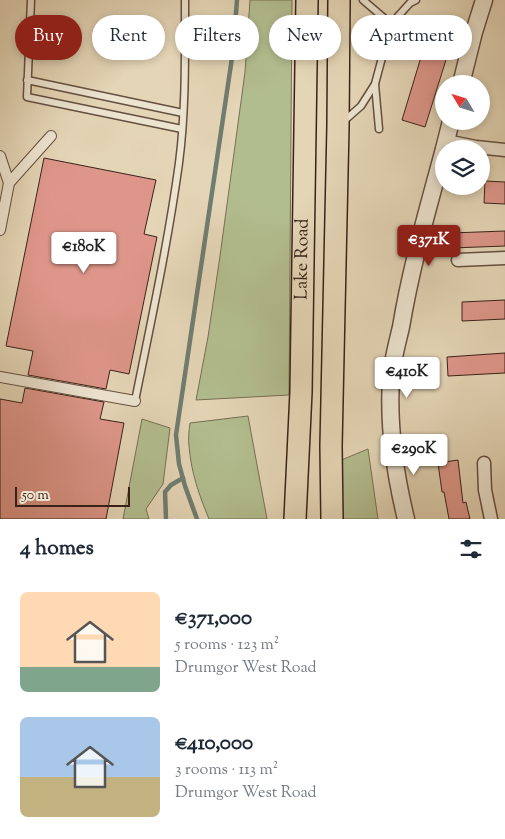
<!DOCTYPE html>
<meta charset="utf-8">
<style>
:root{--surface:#fff;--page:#f2f2f3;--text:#1f2937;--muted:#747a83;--accent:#8f2418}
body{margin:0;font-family:"Sorts Mill Goudy",serif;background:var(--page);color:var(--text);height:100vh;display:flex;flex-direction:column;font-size:19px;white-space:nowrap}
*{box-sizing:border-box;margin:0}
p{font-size:16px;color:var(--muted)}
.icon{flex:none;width:28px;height:28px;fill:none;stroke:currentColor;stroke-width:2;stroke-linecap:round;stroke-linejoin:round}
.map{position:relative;height:519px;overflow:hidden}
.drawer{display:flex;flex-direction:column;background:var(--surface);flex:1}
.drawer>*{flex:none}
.banner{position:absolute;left:15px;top:15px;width:475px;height:45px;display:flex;gap:10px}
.needle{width:32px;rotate:308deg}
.tools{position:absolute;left:435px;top:75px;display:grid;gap:10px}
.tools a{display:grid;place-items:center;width:55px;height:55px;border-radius:50%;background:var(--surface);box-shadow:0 2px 8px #0003;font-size:25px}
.scale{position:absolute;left:15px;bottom:12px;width:115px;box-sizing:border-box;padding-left:5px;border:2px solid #392218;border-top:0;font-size:14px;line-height:18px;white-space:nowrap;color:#392218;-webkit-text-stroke:4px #ede4d0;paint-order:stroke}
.price{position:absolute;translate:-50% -42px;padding:0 11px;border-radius:5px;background:#fff;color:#222;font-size:16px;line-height:32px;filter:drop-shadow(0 1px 2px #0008)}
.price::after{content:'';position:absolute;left:50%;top:30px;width:15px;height:11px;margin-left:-8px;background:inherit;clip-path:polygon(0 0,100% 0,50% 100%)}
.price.current{background:var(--accent);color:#fff}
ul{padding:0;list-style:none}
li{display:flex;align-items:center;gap:15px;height:125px;padding:0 20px}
li span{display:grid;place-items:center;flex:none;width:140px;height:100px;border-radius:8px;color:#555}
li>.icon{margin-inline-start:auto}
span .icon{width:60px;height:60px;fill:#fffc;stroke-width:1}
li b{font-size:21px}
h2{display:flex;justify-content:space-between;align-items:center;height:60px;padding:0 20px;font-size:21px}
.tag{padding:0 18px;border-radius:22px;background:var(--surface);box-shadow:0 2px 8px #0003;font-size:18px;line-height:45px}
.tag.current{background:var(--accent);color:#fff}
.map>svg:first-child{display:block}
.green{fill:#b2bd8f;stroke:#767054}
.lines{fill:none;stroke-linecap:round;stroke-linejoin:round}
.stream{stroke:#707d71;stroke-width:4.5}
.building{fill:#de968a;stroke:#392218}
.service-casing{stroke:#644f40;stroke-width:9}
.pedestrian-casing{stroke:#644f40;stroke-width:12}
.minor-casing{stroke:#644f40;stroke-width:15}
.tertiary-casing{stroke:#644f40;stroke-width:19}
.trunk-casing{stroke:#392218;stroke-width:24}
.service{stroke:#ede4d0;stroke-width:6}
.pedestrian{stroke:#ede4d0;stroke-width:10}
.minor{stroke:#ede4d0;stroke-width:12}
.tertiary{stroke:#ede4d0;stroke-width:16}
.trunk{stroke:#e4d5b6;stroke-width:21}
.labels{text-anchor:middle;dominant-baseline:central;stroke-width:4.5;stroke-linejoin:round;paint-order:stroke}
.street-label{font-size:18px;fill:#392218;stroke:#ede4d0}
</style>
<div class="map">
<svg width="505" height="519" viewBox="0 0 505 519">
<rect width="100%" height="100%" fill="#e4d5b6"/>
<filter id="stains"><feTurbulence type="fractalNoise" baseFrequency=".004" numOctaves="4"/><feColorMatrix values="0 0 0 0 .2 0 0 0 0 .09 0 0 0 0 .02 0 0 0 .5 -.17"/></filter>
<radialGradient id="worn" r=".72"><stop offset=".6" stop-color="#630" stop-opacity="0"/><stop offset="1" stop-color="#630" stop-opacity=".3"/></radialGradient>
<g class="green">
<path d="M 250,0 L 292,0 L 289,395 L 196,400 L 208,337 L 220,256 L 245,72 Z"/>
<path d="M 248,416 L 267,519 L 209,519 C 199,495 191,472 189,446 C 188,439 189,430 190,423 Z"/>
<path d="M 142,419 L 170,428 L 163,484 L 146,509 L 149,519 L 123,519 Z"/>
<path d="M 368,449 L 378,519 L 338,519 L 339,461 Z"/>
</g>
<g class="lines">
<g class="stream">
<path d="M 166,519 L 165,492 L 171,485 L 183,478"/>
<path d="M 197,519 L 185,486 L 179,464 L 176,435 L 233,51 L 237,0"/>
</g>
</g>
<g class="building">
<path d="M 431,24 L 455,31 L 425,127 L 402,120 Z"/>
<path d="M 44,158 L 156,180 L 144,234 L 157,237 L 129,374 L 110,370 L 106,389 L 28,375 L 33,351 L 6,346 Z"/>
<path d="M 485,181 L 505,182 L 505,204 L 484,203 Z"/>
<path d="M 505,231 L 505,246 L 452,248 L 451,233 Z"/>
<path d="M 505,300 L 505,319 L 462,321 L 462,302 Z"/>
<path d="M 505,353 L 505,373 L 448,376 L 447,357 Z"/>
<path d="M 25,388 L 104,402 L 100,419 L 124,423 L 106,519 L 0,519 L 0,399 L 22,403 Z"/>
<path d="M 458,460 L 463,503 L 466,502 L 470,519 L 449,519 L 444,492 L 442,492 L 438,463 Z"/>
</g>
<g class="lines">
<g class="service-casing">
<g id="service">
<path d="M 31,0 L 27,97 L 182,129"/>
<path d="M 363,0 L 391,24"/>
<path d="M 27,80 L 183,113"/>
<path d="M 344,121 L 361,106 L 375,84"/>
<path d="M 379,129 L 375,84 L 391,24 L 410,3 L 416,0"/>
<path d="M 135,401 C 151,322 168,243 179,163 C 186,109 185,54 185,0"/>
</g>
</g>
<g class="pedestrian-casing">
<g id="pedestrian">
<path d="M 0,156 L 9,183 L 0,230"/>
<path d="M 9,183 L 51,136"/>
<path d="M 0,377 L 135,401"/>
</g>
</g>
<g class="minor-casing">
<g id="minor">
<path d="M 446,141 L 476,147 L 505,150"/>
<path d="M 458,260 L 505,258"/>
<path d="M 484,463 L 485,490 L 491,519"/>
</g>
</g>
<g class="tertiary-casing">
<g id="tertiary">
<path d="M 461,84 L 474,32 L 484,0"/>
<path d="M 444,149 L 451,121"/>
<path d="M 406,519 C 395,474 388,426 391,379 C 392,362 397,344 401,327 C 411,267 428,208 444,149"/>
</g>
</g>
<g class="trunk-casing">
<g id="trunk">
<path id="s1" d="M 295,519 L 301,392 L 307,0"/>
<path d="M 332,519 L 331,446 L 338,126 L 339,0"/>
</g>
</g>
<use href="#service" class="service"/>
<use href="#pedestrian" class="pedestrian"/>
<use href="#minor" class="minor"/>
<use href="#tertiary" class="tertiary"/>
<use href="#trunk" class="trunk"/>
</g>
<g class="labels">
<g class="street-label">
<text stroke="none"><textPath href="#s1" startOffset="260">Lake Road</textPath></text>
</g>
</g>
<rect width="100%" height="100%" filter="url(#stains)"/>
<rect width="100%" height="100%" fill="url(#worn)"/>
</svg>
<div class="tools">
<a><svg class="needle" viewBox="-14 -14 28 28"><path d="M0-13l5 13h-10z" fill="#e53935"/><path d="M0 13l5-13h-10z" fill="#747a83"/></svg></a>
<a><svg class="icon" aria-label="layers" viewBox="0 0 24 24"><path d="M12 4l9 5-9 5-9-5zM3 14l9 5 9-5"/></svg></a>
</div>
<div class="scale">50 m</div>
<b class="price current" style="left:429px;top:267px">€371K</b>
<b class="price" style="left:84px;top:274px">€180K</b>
<b class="price" style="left:407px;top:399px">€410K</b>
<b class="price" style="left:414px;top:476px">€290K</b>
<div class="banner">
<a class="tag current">Buy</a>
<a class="tag">Rent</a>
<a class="tag">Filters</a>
<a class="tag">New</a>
<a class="tag">Apartment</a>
</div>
</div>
<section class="drawer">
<h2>4 homes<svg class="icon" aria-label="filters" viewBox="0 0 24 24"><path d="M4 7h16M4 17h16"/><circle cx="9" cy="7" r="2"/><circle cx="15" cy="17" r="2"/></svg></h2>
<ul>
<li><span style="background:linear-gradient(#ffd9b3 75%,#7fa58c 0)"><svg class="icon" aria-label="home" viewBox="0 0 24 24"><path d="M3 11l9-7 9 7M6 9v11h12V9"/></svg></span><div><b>€371,000</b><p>5 rooms · 123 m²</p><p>Drumgor West Road</p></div></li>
<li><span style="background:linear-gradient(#a9c7e8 60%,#c2b280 0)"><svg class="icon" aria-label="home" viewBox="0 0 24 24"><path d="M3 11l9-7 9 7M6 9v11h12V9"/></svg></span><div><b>€410,000</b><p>3 rooms · 113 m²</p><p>Drumgor West Road</p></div></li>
</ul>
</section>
